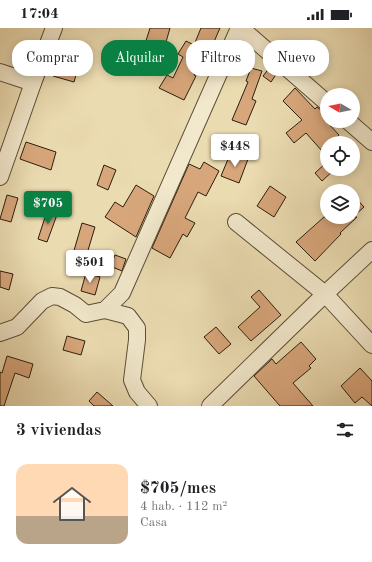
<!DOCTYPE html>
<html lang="es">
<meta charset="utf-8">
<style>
:root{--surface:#fff;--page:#f6f6f6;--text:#202124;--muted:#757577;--accent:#0b8043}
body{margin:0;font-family:"Old Standard TT",serif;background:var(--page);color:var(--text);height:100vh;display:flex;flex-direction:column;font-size:15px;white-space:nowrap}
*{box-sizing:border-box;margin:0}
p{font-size:13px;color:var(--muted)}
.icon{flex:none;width:22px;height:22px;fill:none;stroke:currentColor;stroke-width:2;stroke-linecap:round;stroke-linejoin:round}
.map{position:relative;height:378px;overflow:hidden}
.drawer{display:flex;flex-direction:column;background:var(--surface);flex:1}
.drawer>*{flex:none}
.banner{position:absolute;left:12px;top:12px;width:348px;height:36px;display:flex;gap:8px}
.needle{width:26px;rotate:280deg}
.tools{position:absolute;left:320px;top:60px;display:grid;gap:8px}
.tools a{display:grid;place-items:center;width:40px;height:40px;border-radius:50%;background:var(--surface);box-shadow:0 2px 10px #0003;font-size:20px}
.price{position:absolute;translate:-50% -34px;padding:0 9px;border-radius:4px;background:#fff;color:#222;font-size:13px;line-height:26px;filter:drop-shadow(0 1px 2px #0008)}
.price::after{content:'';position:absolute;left:50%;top:24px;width:12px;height:9px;margin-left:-6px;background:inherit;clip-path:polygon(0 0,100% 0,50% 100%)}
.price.on{background:var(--accent);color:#fff}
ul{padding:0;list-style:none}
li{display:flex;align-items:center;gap:12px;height:100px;padding:0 16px}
li span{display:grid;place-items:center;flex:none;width:112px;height:80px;border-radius:12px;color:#555}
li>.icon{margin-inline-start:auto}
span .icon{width:48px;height:48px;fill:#fffc;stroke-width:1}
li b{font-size:17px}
h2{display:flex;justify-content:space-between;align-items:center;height:48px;padding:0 16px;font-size:17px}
.pill{padding:0 14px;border-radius:16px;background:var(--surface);box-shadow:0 2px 10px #0003;font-size:14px;line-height:36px}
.pill.on{background:var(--accent);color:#fff}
.status{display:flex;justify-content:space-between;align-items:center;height:28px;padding:0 20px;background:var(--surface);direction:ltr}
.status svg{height:11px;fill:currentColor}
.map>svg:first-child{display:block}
.building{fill:#d8a67b;stroke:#2b1e0e}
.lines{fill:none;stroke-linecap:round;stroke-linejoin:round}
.minor-casing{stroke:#5b4d37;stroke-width:18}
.minor{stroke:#f2e8cc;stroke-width:16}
</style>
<div class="status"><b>17:04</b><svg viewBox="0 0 49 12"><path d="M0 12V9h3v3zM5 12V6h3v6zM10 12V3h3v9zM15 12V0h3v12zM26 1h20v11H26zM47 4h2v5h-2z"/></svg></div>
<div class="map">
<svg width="372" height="378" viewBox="0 0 372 378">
<rect width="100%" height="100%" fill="#ebdbb1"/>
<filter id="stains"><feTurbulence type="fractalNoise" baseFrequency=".005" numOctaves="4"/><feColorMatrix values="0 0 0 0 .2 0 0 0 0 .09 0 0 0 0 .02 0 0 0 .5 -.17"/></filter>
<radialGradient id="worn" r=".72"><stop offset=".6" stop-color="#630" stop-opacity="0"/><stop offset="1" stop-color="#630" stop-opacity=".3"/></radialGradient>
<g class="building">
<path d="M 150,0 L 170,0 L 164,21 L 145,16 Z"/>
<path d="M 201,0 L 220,0 L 210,23 L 208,22 L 194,47 L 196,48 L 184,72 L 159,60 L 167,47 L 173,50 L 183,29 L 178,26 L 186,13 L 194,17 Z"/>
<path d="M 243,14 L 252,22 L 245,35 L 236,30 Z"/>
<path d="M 57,34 L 78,40 L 74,54 L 53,48 Z"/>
<path d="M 270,39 L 277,45 L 271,54 L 263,48 Z"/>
<path d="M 251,40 L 262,43 L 252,71 L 256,73 L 246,97 L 232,92 L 248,54 L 246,53 Z"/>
<path d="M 295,60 L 315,81 L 317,79 L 321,82 L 327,84 L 327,94 L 339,107 L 331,115 L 327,115 L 327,119 L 322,123 L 306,105 L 294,115 L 286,105 L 302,92 L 283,73 Z"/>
<path d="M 26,114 L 56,124 L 51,142 L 20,131 Z"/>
<path d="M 231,124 L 248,131 L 239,155 L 221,148 Z"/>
<path d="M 204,134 L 219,143 L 206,168 L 198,164 L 185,190 L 195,195 L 187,209 L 183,206 L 170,230 L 152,220 L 189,136 L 200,141 Z"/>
<path d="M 327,134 L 327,141 L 335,141 L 322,153 L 315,145 Z"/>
<path d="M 104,137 L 116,142 L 108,162 L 97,157 Z"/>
<path d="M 136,157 L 154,168 L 136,209 L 105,189 L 115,174 L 123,179 Z"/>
<path d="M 270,158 L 286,169 L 274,189 L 257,178 Z"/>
<path d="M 7,167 L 18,170 L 11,194 L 0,191 Z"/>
<path d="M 353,167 L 364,179 L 353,189 L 357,189 L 340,205 L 341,206 L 315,233 L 296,214 L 324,189 L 353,189 Z"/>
<path d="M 48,180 L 58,184 L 47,214 L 38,211 Z"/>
<path d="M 82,195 L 95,199 L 86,229 L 73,226 Z"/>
<path d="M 115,227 L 126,231 L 122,243 L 110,238 Z"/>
<path d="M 0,243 L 13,246 L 9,262 L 0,259 Z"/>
<path d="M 86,245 L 100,249 L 95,267 L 81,263 Z"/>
<path d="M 259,262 L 281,287 L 251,313 L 238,299 L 260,279 L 251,269 Z"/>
<path d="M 216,299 L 231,316 L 219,326 L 204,309 Z"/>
<path d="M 67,308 L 85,313 L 81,327 L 63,322 Z"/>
<path d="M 301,314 L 316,331 L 309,338 L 311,340 L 293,355 L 313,378 L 280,378 L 254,348 L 272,331 L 276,336 Z"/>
<path d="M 7,328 L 33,336 L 29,350 L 15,345 L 4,378 L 0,378 L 0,344 L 2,345 Z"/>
<path d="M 360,340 L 372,353 L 372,378 L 362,369 L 355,375 L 341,358 Z"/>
<path d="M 97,364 L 113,378 L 94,378 L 89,373 Z"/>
</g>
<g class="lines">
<g class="minor-casing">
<g id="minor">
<path d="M 241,0 L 327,75"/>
<path d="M 0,44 L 33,55"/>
<path d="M 348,93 L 372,114"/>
<path d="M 0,149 L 33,55 L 54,0"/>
<path d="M 236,194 L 325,266 L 372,317"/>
<path d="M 105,282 L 128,288 L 137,300 L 137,312 L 132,352 L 137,364 L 149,378"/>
<path d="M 0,305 L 17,299 L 42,273 L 52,268 L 60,269 L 75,277 L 86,286 L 105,282 L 122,265 L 239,0"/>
<path d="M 210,378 L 325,266 L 372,222"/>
</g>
</g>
<use href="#minor" class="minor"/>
</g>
<rect width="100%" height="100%" filter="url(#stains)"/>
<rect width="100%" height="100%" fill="url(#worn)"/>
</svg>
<div class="tools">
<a><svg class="needle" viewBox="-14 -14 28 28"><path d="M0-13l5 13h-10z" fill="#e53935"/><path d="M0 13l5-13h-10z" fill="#757577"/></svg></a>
<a><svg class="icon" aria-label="locate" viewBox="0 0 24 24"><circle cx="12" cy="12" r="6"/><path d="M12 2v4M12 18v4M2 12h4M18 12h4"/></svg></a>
<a><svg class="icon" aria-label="layers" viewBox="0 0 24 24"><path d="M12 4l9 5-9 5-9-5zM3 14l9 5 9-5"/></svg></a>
</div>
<b class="price" style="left:235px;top:140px">$448</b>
<b class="price on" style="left:48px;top:197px">$705</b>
<b class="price" style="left:90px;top:256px">$501</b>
<div class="banner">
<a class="pill">Comprar</a>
<a class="pill on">Alquilar</a>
<a class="pill">Filtros</a>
<a class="pill">Nuevo</a>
</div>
</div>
<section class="drawer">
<h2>3 viviendas<svg class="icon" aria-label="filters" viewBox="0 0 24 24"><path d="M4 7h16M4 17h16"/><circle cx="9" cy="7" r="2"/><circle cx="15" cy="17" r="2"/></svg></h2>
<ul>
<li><span style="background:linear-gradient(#ffd9b3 65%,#b9a48a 0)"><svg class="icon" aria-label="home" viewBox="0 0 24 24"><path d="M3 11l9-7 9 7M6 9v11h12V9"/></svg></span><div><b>$705/mes</b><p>4 hab. · 112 m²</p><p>Casa</p></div></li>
</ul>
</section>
